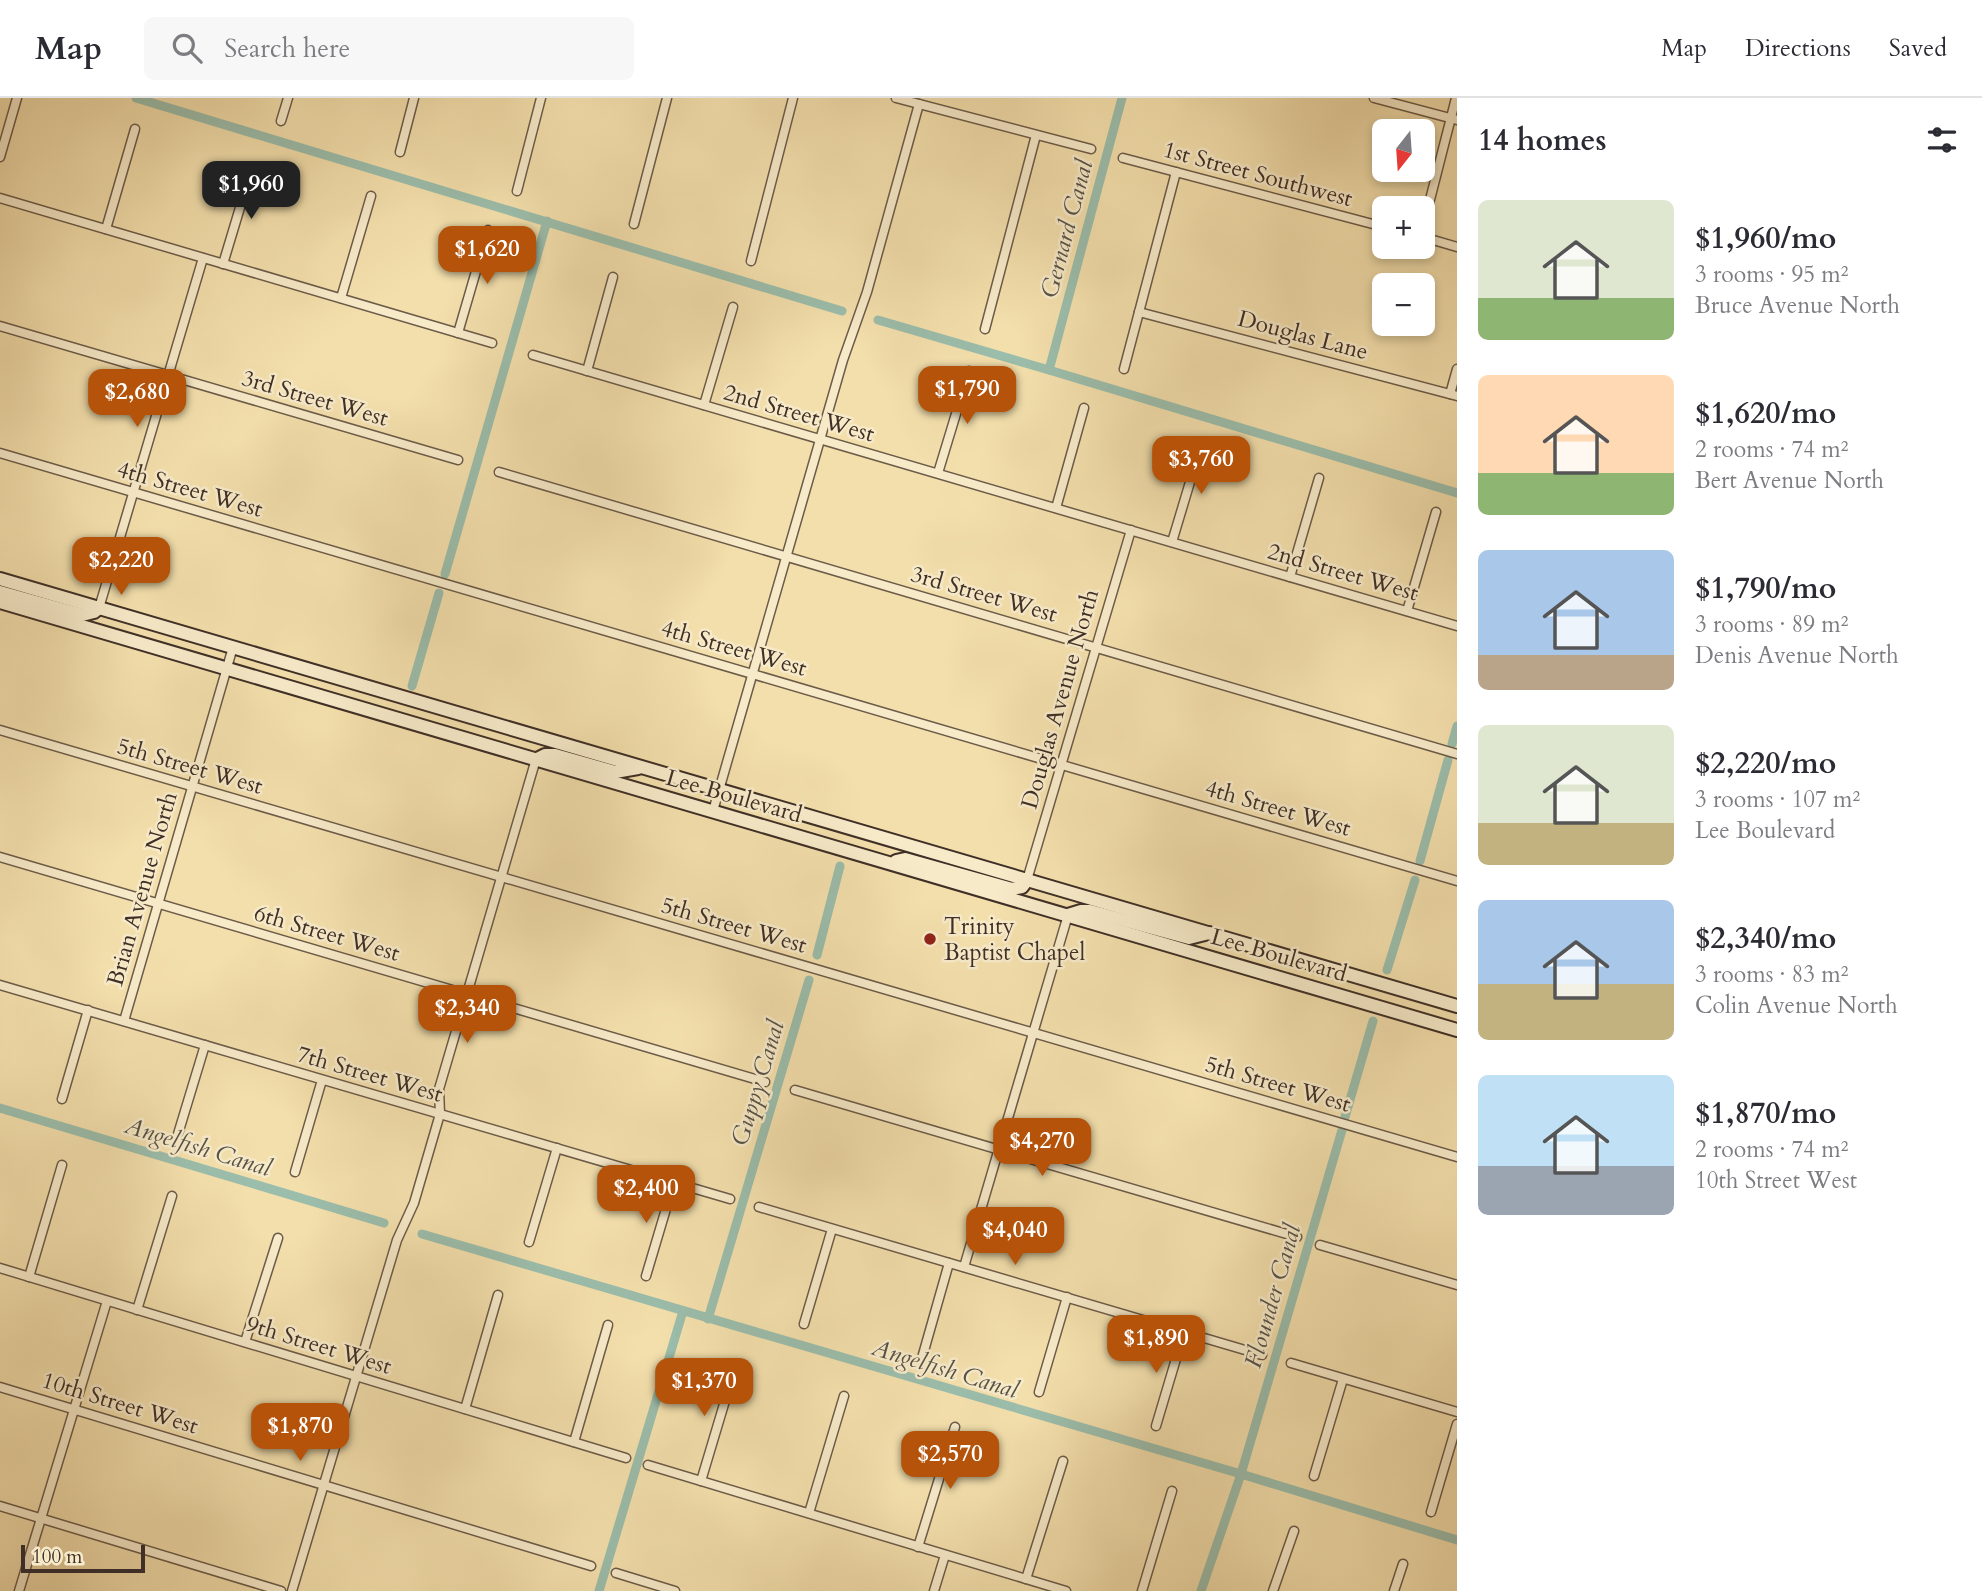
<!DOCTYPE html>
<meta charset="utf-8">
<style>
:root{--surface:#fff;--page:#f7f7f7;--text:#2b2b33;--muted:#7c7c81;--line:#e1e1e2;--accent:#b45309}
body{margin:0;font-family:Cardo,serif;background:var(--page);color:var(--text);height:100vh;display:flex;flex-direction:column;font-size:26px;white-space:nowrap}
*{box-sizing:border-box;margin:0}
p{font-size:23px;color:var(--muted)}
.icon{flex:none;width:38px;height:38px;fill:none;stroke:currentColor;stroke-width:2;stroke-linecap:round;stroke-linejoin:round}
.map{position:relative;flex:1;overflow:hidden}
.sheet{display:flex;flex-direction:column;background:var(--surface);width:525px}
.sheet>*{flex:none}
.needle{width:46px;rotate:197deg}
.controls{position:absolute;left:1372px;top:21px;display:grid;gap:14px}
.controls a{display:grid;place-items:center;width:63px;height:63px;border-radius:10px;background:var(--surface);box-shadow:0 4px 10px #0003;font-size:35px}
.scale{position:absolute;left:21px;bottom:18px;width:124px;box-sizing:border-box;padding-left:7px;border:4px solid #3f2f26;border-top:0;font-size:19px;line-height:24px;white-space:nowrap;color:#3f2f26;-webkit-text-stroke:5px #f7eac9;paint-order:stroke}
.price{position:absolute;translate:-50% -60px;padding:0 16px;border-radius:14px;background:var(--accent);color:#fff;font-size:23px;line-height:46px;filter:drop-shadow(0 2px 4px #0008)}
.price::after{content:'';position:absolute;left:50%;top:42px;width:21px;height:16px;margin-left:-10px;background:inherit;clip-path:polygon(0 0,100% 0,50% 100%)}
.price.active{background:#222;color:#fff}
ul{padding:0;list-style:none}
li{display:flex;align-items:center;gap:21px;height:175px;padding:0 21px}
li span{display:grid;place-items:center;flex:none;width:196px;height:140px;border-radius:10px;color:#555}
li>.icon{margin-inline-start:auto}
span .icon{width:84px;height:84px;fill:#fffc;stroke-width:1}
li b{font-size:30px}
h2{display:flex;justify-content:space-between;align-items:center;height:84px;padding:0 21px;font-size:30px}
header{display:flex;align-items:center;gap:42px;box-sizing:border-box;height:98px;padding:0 35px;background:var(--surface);border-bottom:2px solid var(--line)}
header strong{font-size:33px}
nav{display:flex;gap:38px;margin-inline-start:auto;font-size:24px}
.search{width:490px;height:63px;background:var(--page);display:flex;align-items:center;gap:18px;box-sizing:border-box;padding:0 24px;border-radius:10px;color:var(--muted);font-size:26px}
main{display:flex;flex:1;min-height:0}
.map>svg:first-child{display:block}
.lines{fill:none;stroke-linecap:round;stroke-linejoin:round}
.canal{stroke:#9bbdab;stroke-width:9}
.minor-casing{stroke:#6c5b48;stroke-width:11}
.secondary-casing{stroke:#3f2f26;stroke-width:16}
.minor{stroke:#f7eac9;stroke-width:8}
.secondary{stroke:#f7eac9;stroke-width:12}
.poi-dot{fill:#8f2418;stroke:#f7eac9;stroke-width:2.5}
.labels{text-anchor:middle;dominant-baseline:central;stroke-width:5;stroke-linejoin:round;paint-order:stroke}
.street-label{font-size:23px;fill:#3f2f26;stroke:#f7eac9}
.poi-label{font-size:23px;fill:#3f2f26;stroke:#f7eac9;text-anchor:start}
.water-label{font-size:24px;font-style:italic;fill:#565247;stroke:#f7eac9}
</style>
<header>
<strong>Map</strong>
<div class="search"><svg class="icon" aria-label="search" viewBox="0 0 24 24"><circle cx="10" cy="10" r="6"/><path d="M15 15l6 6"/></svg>Search here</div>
<nav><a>Map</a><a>Directions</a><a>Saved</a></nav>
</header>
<main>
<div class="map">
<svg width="1457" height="1493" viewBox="0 0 1457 1493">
<rect width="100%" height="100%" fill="#f3dfac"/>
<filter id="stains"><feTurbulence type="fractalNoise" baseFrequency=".00286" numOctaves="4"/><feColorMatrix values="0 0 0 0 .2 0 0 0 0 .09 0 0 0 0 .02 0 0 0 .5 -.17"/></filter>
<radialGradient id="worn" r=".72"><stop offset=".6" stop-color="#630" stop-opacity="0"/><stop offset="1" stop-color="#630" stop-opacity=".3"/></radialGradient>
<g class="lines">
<g class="canal">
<path d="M 136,0 L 842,213"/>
<path d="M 878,222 L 1049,272 L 1457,395"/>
<path d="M 1049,272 L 1122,0"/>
<path d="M 445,476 L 547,123"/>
<path d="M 412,588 L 439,495"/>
<path d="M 1452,646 L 1457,628"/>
<path d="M 1420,763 L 1448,662"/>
<path d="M 817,857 L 840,768"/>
<path d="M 1387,872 L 1415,782"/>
<path d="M 0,1010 L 384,1125"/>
<path d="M 1345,1019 L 1373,923"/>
<path d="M 422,1136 L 1241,1376 L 1457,1442"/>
<path d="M 708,1221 L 809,882"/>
<path d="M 599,1493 L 683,1213"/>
<path d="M 1201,1493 L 1241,1376 L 1342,1032"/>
</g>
<g class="minor-casing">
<g id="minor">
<path d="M 896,0 L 1091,51"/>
<path d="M 1374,0 L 1457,22"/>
<path d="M 281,23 L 288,0"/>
<path d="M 400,54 L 414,0"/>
<path d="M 0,59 L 17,0"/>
<path d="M 1123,60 L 1384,129"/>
<path d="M 517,93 L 541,0"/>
<path d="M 0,100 L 492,245"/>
<path d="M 634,126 L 667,0"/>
<path d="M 1423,129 L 1456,0"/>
<path d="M 106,131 L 135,31"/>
<path d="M 1423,139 L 1457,149"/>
<path d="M 751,163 L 793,0"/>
<path d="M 223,166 L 251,73"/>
<path d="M 341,200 L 371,98"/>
<path d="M 1139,214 L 1457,298"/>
<path d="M 0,228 L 458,362"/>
<path d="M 985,231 L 1036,37"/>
<path d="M 458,235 L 488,132"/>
<path d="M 533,257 L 1457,528"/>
<path d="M 1124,271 L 1176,74"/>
<path d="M 587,273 L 613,179"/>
<path d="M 1450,296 L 1457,271"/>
<path d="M 704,307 L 733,209"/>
<path d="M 0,355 L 1457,783"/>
<path d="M 499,374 L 1457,656"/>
<path d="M 938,375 L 969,273"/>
<path d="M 1056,410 L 1084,310"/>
<path d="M 1172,444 L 1202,344"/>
<path d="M 1290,479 L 1319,380"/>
<path d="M 99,510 L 203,160"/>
<path d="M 1407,513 L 1436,414"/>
<path d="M 0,632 L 1457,1059"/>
<path d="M 713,713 L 843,262 L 867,194 L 919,6"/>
<path d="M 0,759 L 765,984"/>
<path d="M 1027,782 L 1131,432"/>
<path d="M 0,887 L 730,1101"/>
<path d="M 124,923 L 233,549"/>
<path d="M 795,992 L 1297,1139"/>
<path d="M 62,1001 L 88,912"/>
<path d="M 178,1036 L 205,947"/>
<path d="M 295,1074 L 322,982"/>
<path d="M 759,1109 L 1262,1257"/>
<path d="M 529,1144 L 557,1050"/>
<path d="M 1320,1147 L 1457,1187"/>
<path d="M 964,1169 L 1068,817"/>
<path d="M 0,1170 L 626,1360"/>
<path d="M 646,1178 L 674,1084"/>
<path d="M 29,1179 L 62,1067"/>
<path d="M 137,1212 L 172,1098"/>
<path d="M 804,1226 L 832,1131"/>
<path d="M 245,1244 L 278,1140"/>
<path d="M 922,1260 L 949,1165"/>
<path d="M 1291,1265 L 1457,1314"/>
<path d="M 0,1289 L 591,1468"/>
<path d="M 1039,1294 L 1067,1199"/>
<path d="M 465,1311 L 498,1197"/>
<path d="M 1156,1328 L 1184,1234"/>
<path d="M 574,1344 L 608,1227"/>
<path d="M 648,1367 L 1066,1493"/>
<path d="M 1314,1378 L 1343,1281"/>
<path d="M 701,1383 L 736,1266"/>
<path d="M 0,1408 L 281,1493"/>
<path d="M 1431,1414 L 1457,1326"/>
<path d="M 809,1415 L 844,1298"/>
<path d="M 918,1449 L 955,1329"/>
<path d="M 616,1475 L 675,1493"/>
<path d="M 1026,1481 L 1063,1363"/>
<path d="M 19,1493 L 107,1203"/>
<path d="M 292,1493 L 397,1142 L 414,1105 L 440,1016 L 439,991 L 536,661"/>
<path d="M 934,1493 L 945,1457"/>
<path d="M 1142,1493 L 1172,1393"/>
<path d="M 1273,1493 L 1294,1433"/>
<path d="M 1394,1493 L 1403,1466"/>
</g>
</g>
<g class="secondary-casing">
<g id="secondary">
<path d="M 0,481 L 1457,908"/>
<path d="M 0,494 L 82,517 L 94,514 L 99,510"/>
<path d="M 0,504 L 1457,932"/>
<path d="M 537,661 L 545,657 L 555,657 L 615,674 L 638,670"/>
<path d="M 896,763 L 905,761 L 1012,791 L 1022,789 L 1027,782"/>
<path d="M 1068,817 L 1081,813 L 1090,813 L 1189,840 L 1209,835"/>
</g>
</g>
<use href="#minor" class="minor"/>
<use href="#secondary" class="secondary"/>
</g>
<circle class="poi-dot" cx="930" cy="841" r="7"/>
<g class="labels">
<g class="street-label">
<text transform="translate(1258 76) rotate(15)">1st Street Southwest</text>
<text transform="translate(1303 237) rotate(15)">Douglas Lane</text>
<text transform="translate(315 300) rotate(16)">3rd Street West</text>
<text transform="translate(799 315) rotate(16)">2nd Street West</text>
<text transform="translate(190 391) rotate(16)">4th Street West</text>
<text transform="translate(1343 474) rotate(16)">2nd Street West</text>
<text transform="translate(984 496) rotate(16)">3rd Street West</text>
<text transform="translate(734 550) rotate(16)">4th Street West</text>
<text transform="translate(1060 601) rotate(-74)">Douglas Avenue North</text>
<text transform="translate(190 668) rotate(16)">5th Street West</text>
<text transform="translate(734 698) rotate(16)">Lee Boulevard</text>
<text transform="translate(1278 710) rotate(16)">4th Street West</text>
<text transform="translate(142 791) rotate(-74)">Brian Avenue North</text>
<text transform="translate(734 827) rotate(16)">5th Street West</text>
<text transform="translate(327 835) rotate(16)">6th Street West</text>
<text transform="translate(1279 857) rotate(16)">Lee Boulevard</text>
<text transform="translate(370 976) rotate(16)">7th Street West</text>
<text transform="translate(1278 986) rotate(16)">5th Street West</text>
<text transform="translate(319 1247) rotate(17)">9th Street West</text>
<text transform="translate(120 1305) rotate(17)">10th Street West</text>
</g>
<g class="poi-label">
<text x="944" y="828">Trinity<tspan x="944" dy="26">Baptist Chapel</tspan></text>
</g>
<g class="water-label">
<text transform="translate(1067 131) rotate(-75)">Gernard Canal</text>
<text transform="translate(758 985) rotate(-73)">Guppy Canal</text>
<text transform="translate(198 1049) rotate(17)">Angelfish Canal</text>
<text transform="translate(1273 1198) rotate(-74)">Flounder Canal</text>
<text transform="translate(945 1271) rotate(17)">Angelfish Canal</text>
</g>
</g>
<rect width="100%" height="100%" filter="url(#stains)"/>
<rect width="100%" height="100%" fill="url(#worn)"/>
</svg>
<div class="controls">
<a><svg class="needle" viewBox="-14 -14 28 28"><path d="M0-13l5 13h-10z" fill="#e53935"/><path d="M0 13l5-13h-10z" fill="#7c7c81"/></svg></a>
<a>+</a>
<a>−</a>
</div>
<div class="scale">100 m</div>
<b class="price active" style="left:251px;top:123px">$1,960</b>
<b class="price" style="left:487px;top:188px">$1,620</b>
<b class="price" style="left:967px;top:328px">$1,790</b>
<b class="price" style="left:137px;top:331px">$2,680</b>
<b class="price" style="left:1201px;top:398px">$3,760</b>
<b class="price" style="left:121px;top:499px">$2,220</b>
<b class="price" style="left:467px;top:947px">$2,340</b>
<b class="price" style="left:1042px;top:1080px">$4,270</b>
<b class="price" style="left:646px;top:1127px">$2,400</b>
<b class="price" style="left:1015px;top:1169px">$4,040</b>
<b class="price" style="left:1156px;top:1277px">$1,890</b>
<b class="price" style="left:704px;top:1320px">$1,370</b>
<b class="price" style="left:300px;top:1365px">$1,870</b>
<b class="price" style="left:950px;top:1393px">$2,570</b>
</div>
<section class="sheet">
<h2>14 homes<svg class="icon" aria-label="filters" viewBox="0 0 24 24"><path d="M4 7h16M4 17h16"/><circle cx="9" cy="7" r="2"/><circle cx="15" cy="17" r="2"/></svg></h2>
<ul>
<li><span style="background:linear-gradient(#dfe7d0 70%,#8fb573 0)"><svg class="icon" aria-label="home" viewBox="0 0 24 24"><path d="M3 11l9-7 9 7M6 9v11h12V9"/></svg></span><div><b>$1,960/mo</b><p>3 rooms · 95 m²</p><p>Bruce Avenue North</p></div></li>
<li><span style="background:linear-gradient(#ffd9b3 70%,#8fb573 0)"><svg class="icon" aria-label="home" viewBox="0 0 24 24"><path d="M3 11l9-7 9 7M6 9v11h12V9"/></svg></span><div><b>$1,620/mo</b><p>2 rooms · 74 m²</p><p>Bert Avenue North</p></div></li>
<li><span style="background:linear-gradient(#a9c7e8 75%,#b9a48a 0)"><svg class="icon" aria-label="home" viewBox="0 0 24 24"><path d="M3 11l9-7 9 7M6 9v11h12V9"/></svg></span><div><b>$1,790/mo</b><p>3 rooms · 89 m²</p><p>Denis Avenue North</p></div></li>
<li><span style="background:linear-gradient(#dfe7d0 70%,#c2b280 0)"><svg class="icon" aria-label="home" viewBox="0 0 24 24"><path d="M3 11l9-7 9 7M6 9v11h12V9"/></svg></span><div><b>$2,220/mo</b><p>3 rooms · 107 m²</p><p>Lee Boulevard</p></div></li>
<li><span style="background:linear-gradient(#a9c7e8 60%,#c2b280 0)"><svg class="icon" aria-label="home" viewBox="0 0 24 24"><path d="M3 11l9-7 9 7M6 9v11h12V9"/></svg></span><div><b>$2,340/mo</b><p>3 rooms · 83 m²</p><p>Colin Avenue North</p></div></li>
<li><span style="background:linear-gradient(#bfe0f5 65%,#9aa5b1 0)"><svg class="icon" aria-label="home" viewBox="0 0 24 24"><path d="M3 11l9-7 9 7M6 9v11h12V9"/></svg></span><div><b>$1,870/mo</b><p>2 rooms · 74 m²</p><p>10th Street West</p></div></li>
</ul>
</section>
</main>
